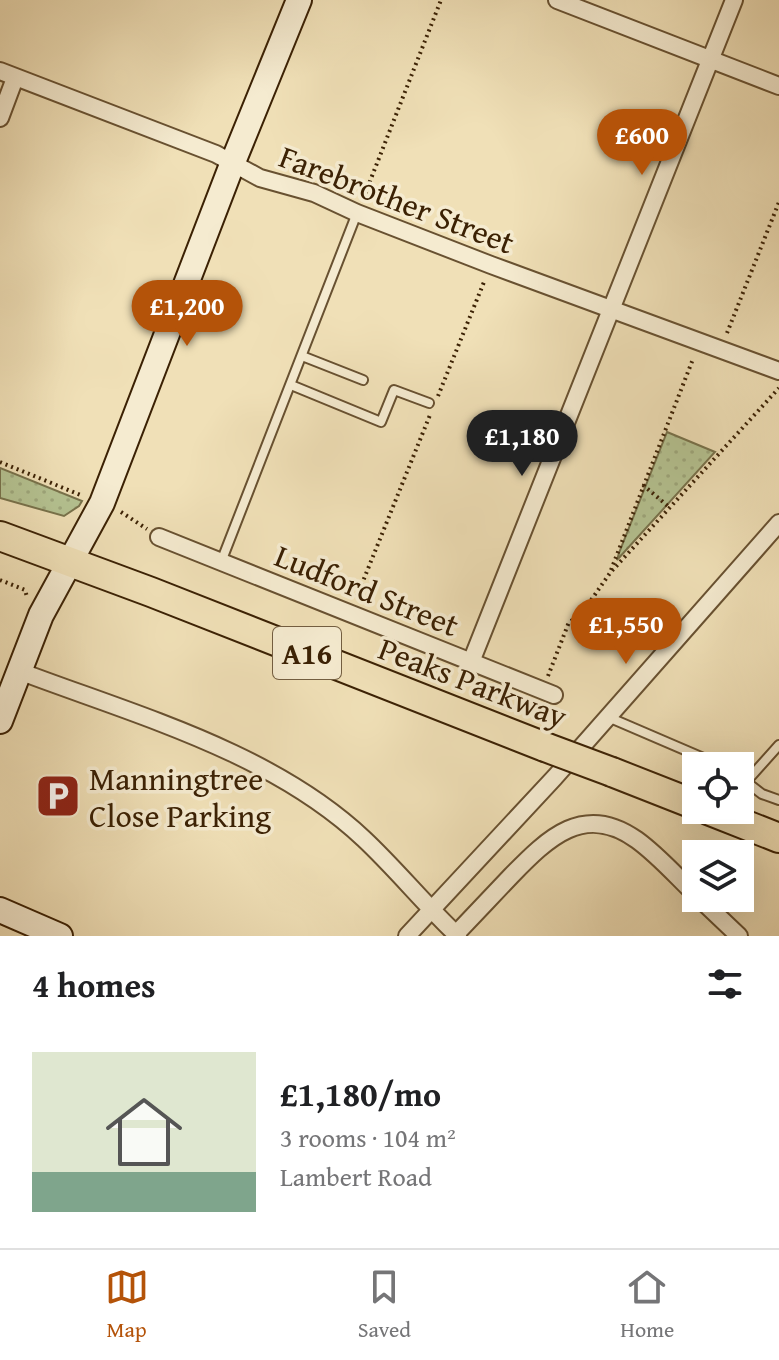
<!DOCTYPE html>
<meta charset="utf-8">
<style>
:root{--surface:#fff;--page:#f6f6f6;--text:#202124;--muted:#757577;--line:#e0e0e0;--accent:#b45309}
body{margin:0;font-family:"Gentium Book Plus",serif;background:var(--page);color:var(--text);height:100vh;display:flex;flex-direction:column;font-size:30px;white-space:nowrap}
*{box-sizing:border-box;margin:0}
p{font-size:26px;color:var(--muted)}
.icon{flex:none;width:44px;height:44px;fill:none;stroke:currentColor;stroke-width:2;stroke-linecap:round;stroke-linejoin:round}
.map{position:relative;height:936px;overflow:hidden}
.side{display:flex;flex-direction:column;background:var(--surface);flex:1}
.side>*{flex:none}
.controls{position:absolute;left:682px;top:752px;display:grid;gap:16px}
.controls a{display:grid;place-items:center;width:72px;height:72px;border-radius:0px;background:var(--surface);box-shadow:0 8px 32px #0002;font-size:40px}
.price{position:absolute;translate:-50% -68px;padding:0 18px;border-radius:28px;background:var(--accent);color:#fff;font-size:26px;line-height:52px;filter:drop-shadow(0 2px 4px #0008)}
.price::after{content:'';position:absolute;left:50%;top:48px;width:24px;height:18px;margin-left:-12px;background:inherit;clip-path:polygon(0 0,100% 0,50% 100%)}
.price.active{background:#222;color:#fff}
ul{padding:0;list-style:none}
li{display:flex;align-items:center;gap:24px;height:200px;padding:0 32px}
li span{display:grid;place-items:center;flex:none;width:224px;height:160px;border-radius:0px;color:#555}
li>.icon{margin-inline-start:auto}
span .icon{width:96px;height:96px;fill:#fffc;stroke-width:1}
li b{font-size:34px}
h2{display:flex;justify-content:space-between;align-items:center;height:96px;padding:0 32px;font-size:34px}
.menu{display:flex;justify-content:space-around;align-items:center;height:112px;border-top:2px solid var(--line);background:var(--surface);font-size:22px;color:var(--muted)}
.menu a{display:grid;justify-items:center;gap:4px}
.menu .active{color:var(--accent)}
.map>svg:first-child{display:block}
.grass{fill:url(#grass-dots);stroke:#78724b;stroke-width:2}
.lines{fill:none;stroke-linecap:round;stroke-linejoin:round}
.service-casing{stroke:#685131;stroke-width:12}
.minor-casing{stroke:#685131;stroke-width:20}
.secondary-casing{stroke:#3b2104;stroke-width:28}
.trunk-casing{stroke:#3b2104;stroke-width:32}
.path{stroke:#3b2104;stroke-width:4;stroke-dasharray:2 4;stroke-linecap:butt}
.service{stroke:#f5ebd0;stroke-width:8}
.minor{stroke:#f5ebd0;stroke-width:16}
.secondary{stroke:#f5ebd0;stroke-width:24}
.trunk{stroke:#f0e0b7;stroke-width:28}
.trunk-bridge-casing{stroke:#3b2104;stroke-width:32;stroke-linecap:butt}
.trunk-bridge{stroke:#f0e0b7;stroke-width:28}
.labels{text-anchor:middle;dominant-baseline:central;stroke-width:7;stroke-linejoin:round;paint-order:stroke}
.shield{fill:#f5ebd0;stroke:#735e41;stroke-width:2}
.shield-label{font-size:30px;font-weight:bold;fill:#3b2104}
.street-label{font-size:32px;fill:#3b2104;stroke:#f5ebd0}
.poi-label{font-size:32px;fill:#3b2104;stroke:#f5ebd0;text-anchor:start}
</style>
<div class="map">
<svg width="779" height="936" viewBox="0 0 779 936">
<defs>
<pattern id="grass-dots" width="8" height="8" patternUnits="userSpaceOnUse" patternTransform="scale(2)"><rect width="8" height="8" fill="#b5c392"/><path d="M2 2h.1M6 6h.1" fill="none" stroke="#9da77c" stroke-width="1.8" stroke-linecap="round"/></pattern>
</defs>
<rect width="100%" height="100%" fill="#f0e0b7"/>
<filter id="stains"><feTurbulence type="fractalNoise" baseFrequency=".0025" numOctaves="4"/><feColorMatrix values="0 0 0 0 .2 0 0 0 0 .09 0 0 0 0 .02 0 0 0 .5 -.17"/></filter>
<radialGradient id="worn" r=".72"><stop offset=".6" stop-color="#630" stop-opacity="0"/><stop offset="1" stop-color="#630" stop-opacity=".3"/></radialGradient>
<g class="grass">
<path d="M 667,432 L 715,452 L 617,560 L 619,553 Z"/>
<path d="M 0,468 L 82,501 L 79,506 L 64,516 L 0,498 Z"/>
</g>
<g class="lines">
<g class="service-casing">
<g id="service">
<path d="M 302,356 L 363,380"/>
<path d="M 291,385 L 381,422 L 394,390 L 429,403"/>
<path d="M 221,562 L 357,213"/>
<path d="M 608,717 L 722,766"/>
<path d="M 740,777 L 762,794 L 779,800"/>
<path d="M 745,783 L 779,745"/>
</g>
</g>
<g class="minor-casing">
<g id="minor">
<path d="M 557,0 L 779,86"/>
<path d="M 0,71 L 216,154 L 260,178 L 314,193 L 357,213 L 491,265 L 779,371"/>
<path d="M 0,118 L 15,78"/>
<path d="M 159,537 L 554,695"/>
<path d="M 471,662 L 734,0"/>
<path d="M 19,671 C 135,715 272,752 364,839 C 397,870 425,905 458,936"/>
<path d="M 699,898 L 739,936"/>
<path d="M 456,934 C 474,915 493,895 511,876 C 548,838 584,802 637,840 C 659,856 677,877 696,895"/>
<path d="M 407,936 L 555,777 L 779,523"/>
</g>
</g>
<g class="secondary-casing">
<g id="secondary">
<path d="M 0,721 L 41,615 L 102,503 L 233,162 L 299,0"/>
<path d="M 0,910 L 60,936"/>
</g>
</g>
<g class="trunk-casing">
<g id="trunk">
<path d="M 0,536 L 151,592 L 545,747"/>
<path d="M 612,772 L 696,805"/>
<path d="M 708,810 L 779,838"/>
</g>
</g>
<g class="path">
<path d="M 363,199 L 441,0"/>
<path d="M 727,333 L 779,202"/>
<path d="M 438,396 L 484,282"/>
<path d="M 0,462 L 83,496"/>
<path d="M 643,485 L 669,507"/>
<path d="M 121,512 L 147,529"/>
<path d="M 611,570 L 693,359"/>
<path d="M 0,580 L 25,590 L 27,597"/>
<path d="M 357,596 L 430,415"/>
<path d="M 548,676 L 569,622 L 580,616 L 610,573 L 779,388"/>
</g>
<use href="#service" class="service"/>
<use href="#minor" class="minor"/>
<use href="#secondary" class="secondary"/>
<use href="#trunk" class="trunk"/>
<g class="trunk-bridge-casing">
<path id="trunk-bridge" d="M 545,747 L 612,772"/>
</g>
<use href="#trunk-bridge" class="trunk-bridge"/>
</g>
<defs>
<g id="parking-square" transform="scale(2.3)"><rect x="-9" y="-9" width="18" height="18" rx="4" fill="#8f2418" stroke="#f5ebd0"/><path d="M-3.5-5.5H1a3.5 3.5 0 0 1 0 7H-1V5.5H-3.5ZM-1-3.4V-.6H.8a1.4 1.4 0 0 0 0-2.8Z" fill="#fff"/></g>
</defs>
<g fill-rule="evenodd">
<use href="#parking-square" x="58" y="796"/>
</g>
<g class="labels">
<rect class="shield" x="273" y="627" width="68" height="52" rx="6"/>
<g class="shield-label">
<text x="307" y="653">A16</text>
</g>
<g class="street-label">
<text transform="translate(397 199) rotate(21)">Farebrother Street</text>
<text transform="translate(367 590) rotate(22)">Ludford Street</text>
<text transform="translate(473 682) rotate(21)">Peaks Parkway</text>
</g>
<g class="poi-label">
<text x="89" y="778">Manningtree<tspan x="89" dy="37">Close Parking</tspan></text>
</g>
</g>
<rect width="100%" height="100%" filter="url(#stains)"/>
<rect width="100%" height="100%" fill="url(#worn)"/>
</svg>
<div class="controls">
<a><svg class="icon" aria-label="locate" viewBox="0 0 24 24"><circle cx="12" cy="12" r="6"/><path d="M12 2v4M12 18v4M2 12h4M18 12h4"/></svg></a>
<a><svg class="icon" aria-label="layers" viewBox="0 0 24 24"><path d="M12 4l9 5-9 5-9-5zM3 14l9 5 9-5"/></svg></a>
</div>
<b class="price" style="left:642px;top:177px">£600</b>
<b class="price" style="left:187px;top:348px">£1,200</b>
<b class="price active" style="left:522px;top:478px">£1,180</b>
<b class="price" style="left:626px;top:666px">£1,550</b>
</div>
<section class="side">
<h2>4 homes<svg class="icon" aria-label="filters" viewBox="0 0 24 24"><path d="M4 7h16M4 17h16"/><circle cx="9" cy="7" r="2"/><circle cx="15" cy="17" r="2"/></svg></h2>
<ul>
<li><span style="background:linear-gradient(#dfe7d0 75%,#7fa58c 0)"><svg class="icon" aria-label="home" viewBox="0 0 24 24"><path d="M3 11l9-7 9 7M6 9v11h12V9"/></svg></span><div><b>£1,180/mo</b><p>3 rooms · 104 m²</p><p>Lambert Road</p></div></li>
</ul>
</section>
<nav class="menu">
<a class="active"><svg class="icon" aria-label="map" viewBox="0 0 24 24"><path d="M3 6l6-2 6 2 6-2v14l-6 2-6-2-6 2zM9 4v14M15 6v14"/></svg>Map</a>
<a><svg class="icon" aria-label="saved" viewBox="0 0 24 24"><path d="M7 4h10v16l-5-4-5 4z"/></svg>Saved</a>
<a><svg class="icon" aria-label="home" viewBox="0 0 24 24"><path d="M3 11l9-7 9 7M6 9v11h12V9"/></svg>Home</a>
</nav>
